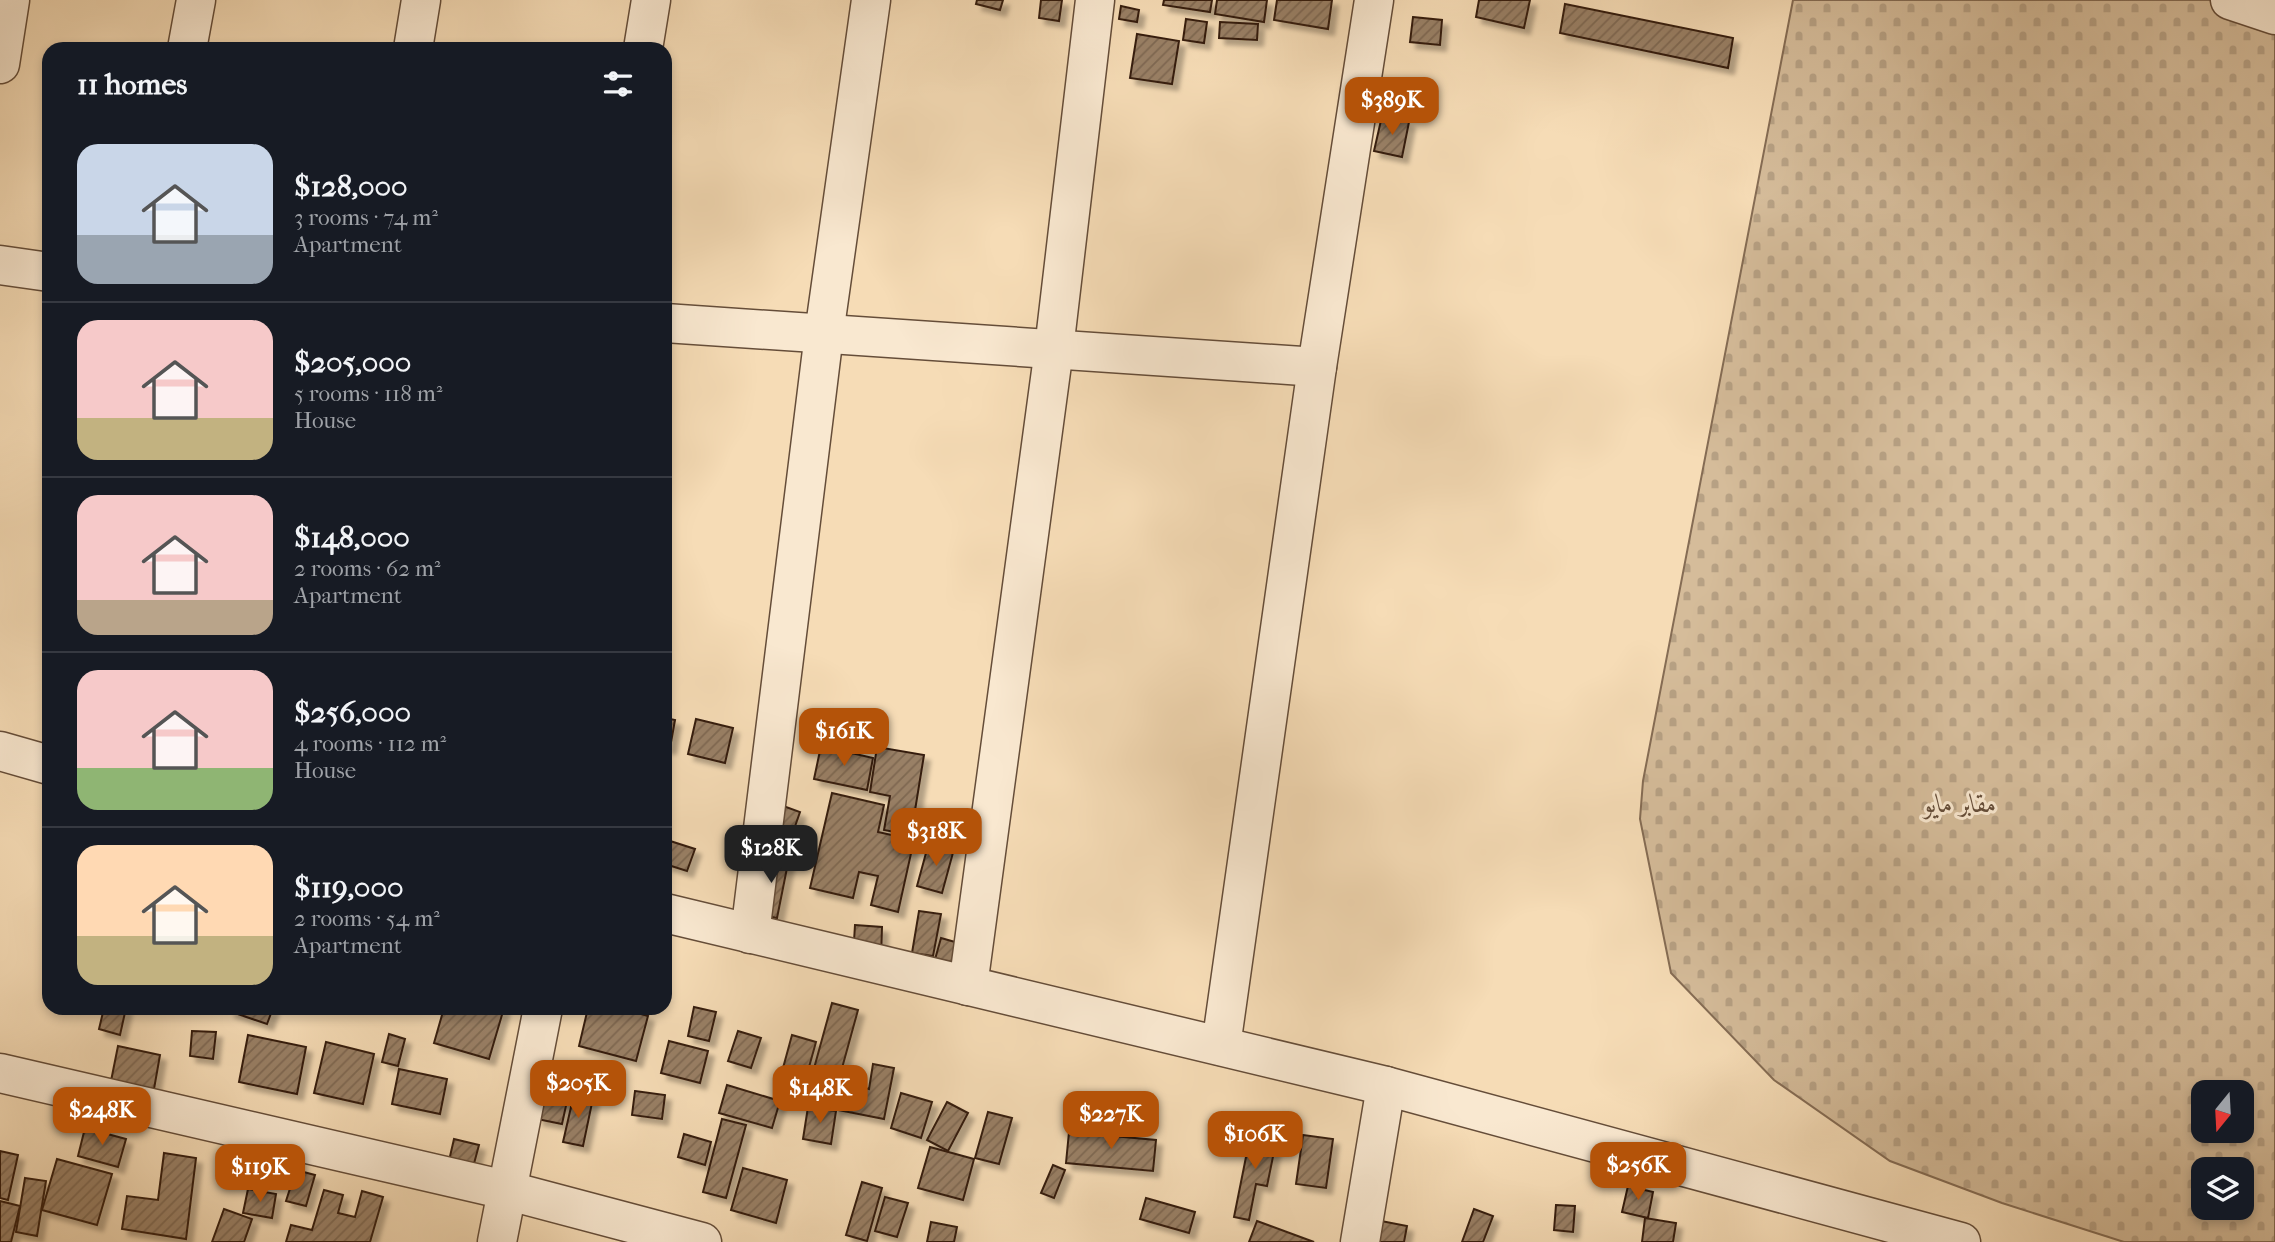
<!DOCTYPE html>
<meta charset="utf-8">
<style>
:root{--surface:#171b24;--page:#242831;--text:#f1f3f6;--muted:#9ea1a6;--line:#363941;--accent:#b45309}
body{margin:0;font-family:"IM FELL French Canon",Amiri,serif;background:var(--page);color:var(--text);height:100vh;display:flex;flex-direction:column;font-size:26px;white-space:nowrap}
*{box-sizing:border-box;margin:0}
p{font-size:23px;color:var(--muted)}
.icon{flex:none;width:38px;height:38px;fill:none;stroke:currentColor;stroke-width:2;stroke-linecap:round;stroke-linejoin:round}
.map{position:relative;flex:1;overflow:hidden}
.details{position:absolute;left:42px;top:42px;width:630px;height:973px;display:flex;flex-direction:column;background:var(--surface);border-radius:21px;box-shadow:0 4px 10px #0003}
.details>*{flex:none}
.needle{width:46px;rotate:198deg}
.buttons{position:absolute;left:2191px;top:1080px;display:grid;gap:14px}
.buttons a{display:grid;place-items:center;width:63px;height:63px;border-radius:14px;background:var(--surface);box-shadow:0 4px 10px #0003;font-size:35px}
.price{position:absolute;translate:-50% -60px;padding:0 16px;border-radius:14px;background:var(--accent);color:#fff;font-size:23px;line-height:46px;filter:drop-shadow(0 2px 4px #0008)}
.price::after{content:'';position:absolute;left:50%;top:42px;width:21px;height:16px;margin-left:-10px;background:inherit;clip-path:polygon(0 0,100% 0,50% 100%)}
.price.on{background:#222;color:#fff}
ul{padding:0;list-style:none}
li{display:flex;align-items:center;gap:21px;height:175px;padding:0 35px}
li+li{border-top:2px solid var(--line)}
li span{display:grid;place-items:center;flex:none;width:196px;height:140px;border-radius:21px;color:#555}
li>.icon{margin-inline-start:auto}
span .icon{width:84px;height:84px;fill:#fffc;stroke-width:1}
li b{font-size:30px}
h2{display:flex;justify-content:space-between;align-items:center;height:84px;padding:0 35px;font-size:30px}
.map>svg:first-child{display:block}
.cemetery{fill:url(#cemetery-stones);stroke:#856c54;stroke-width:2;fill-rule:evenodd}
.building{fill:url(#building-hatch);stroke:#351d0f;stroke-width:2;filter:url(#shadow)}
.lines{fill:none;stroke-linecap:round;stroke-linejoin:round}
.minor-casing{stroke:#654d39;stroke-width:41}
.minor{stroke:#f9e8d0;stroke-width:38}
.labels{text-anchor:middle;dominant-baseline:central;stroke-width:6;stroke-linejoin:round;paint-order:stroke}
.park-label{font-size:26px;font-style:italic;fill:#654d39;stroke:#f9e8d0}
</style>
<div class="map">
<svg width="2275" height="1242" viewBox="0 0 2275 1242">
<defs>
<pattern id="cemetery-stones" width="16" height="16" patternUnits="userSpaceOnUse" patternTransform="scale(1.75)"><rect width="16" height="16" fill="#d5bc9a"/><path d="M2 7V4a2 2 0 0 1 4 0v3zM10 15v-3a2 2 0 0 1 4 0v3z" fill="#b7a184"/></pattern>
<pattern id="building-hatch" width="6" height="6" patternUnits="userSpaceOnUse" patternTransform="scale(1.75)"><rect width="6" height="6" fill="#998066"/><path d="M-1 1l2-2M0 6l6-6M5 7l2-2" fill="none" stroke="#7e6852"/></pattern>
<filter id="shadow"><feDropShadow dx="6" dy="6" stdDeviation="2" flood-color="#0004"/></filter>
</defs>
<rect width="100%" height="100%" fill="#f6dcb6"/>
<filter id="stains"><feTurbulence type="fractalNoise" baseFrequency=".00286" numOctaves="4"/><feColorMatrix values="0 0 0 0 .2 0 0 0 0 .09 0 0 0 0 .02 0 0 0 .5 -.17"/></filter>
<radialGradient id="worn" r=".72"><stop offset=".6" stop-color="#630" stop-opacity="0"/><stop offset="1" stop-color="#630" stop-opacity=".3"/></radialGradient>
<path class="cemetery" d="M 1793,0 L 2275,0 L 2275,1242 L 2124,1242 L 2002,1203 L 1890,1161 L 1774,1080 L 1671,973 L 1640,819 L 1643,781 ZM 2203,1092 L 2242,1092 L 2242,1130 L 2203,1130 ZM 2203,1169 L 2242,1169 L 2242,1208 L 2203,1208 Z"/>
<g class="building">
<path d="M 977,0 L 1003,0 L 1000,10 L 976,4 Z"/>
<path d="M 1041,0 L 1062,0 L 1059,21 L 1039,18 Z"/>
<path d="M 1164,0 L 1212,0 L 1210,12 L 1163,5 Z"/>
<path d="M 1217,0 L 1267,0 L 1264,22 L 1215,14 Z"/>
<path d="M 1277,0 L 1332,0 L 1328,29 L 1274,20 Z"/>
<path d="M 1479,0 L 1530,0 L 1524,28 L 1476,17 Z"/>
<path d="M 1565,4 L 1733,38 L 1728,68 L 1560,33 Z"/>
<path d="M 1121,6 L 1139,10 L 1137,22 L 1119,19 Z"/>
<path d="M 1413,17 L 1442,20 L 1440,45 L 1410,42 Z"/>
<path d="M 1186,19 L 1207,22 L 1204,43 L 1183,40 Z"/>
<path d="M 1220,22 L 1258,24 L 1257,40 L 1219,38 Z"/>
<path d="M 1137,34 L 1179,41 L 1172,84 L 1130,78 Z"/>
<path d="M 1382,116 L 1409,122 L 1402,157 L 1374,151 Z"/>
<path d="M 665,718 L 675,720 L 670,748 L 665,747 Z"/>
<path d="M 696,719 L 733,728 L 725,763 L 688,754 Z"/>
<path d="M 821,746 L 873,758 L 867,790 L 814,779 Z"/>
<path d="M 877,747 L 924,755 L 911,835 L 884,830 L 890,796 L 870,792 Z"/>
<path d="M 832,793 L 884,805 L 878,832 L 914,840 L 898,912 L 871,905 L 878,876 L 859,872 L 853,898 L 810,888 Z"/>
<path d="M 775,803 L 800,812 L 793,832 L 768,823 Z"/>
<path d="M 667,840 L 695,849 L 687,871 L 665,864 Z"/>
<path d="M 929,842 L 954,849 L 942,893 L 917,886 Z"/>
<path d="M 765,852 L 789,858 L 777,918 L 752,913 Z"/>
<path d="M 919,911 L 941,914 L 933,956 L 912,953 Z"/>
<path d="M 855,925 L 882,927 L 881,959 L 853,957 Z"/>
<path d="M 941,938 L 962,944 L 956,969 L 934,963 Z"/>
<path d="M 832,1003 L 858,1010 L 839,1079 L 813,1072 Z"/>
<path d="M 694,1007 L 716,1012 L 709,1041 L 688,1036 Z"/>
<path d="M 104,1008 L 126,1008 L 120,1035 L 99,1029 Z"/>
<path d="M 230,1008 L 273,1008 L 267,1024 L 229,1011 Z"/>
<path d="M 444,1008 L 504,1008 L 489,1059 L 434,1043 Z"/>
<path d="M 588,1008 L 620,1008 L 648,1016 L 636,1061 L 579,1046 Z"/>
<path d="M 192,1031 L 216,1032 L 213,1059 L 190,1056 Z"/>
<path d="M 738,1031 L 761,1038 L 751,1068 L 728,1061 Z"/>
<path d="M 389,1034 L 405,1039 L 398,1066 L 382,1062 Z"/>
<path d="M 248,1035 L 306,1047 L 297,1094 L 239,1082 Z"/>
<path d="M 792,1035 L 816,1042 L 804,1085 L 780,1079 Z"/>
<path d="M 669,1041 L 708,1051 L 700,1083 L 661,1073 Z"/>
<path d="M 326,1042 L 374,1054 L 363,1104 L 314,1093 Z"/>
<path d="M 118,1046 L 160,1055 L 154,1089 L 111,1081 Z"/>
<path d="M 873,1064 L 894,1068 L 884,1119 L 833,1109 L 838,1083 L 869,1089 Z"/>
<path d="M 399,1069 L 447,1079 L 440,1114 L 392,1104 Z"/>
<path d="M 727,1085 L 780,1101 L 772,1128 L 719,1113 Z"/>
<path d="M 544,1087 L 569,1092 L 562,1124 L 537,1119 Z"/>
<path d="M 635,1091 L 665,1095 L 662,1119 L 632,1115 Z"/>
<path d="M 901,1093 L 932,1102 L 921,1138 L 891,1128 Z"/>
<path d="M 574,1094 L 593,1098 L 583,1146 L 563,1142 Z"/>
<path d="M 947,1102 L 968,1113 L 948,1151 L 927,1140 Z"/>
<path d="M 808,1107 L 836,1111 L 831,1144 L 803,1139 Z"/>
<path d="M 988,1112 L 1012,1118 L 999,1164 L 975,1158 Z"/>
<path d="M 722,1119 L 746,1125 L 726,1198 L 703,1192 Z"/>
<path d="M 85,1128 L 126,1139 L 118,1167 L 78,1156 Z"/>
<path d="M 1069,1132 L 1156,1140 L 1153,1171 L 1066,1163 Z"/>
<path d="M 1251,1132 L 1277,1137 L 1267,1186 L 1256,1184 L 1249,1220 L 1234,1217 Z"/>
<path d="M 684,1134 L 711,1142 L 705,1165 L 678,1157 Z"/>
<path d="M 1303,1135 L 1333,1139 L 1326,1188 L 1296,1184 Z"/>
<path d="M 454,1139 L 479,1145 L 472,1171 L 448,1165 Z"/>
<path d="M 930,1147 L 974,1159 L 963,1200 L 918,1188 Z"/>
<path d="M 0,1151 L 18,1155 L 8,1200 L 0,1198 Z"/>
<path d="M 164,1153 L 196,1158 L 186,1239 L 122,1229 L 127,1196 L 158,1200 Z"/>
<path d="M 57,1159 L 112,1174 L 97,1225 L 42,1210 Z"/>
<path d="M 1053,1165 L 1065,1170 L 1054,1198 L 1041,1193 Z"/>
<path d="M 743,1168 L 787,1180 L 776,1223 L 731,1210 Z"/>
<path d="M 296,1170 L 315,1175 L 306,1206 L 286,1201 Z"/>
<path d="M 25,1178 L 46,1181 L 37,1236 L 16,1232 Z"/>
<path d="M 862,1182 L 882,1188 L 867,1241 L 846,1235 Z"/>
<path d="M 1628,1186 L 1653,1192 L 1648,1218 L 1622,1212 Z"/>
<path d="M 248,1189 L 276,1194 L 272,1218 L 243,1213 Z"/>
<path d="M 324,1190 L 343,1195 L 338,1213 L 355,1217 L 362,1191 L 383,1197 L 370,1242 L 286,1242 L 291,1225 L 312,1230 Z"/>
<path d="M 885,1197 L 908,1203 L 897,1237 L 875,1231 Z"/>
<path d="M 1146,1198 L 1195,1212 L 1189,1233 L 1140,1219 Z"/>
<path d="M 0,1201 L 20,1206 L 11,1242 L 0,1242 Z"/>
<path d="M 1556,1205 L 1575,1206 L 1573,1232 L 1554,1230 Z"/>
<path d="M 224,1209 L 252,1219 L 244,1242 L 212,1242 Z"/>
<path d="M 1474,1209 L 1493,1216 L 1483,1242 L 1462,1242 Z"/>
<path d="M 1645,1218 L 1676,1223 L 1673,1242 L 1642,1242 Z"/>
<path d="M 1376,1220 L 1407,1226 L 1404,1242 L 1372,1242 Z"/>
<path d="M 1257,1221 L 1314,1242 L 1249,1242 Z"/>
<path d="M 931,1222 L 957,1227 L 954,1242 L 927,1242 Z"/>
</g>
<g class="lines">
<g class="minor-casing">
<g id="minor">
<path d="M 2230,0 L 2275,15"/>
<path d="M 187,49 L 196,0"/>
<path d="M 413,49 L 421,0"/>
<path d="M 643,49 L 651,0"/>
<path d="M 0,64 L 10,0"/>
<path d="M 0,265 L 49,272"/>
<path d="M 665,323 L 1317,367"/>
<path d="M 0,751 L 49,765"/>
<path d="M 665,913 L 1386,1086 L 1961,1242"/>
<path d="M 750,934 L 824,334 L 871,0"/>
<path d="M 968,986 L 1054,349 L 1095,0"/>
<path d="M 1221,1046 L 1317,367 L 1374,0"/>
<path d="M 0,1073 L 506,1190 L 702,1242"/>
<path d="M 497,1242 L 543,1008"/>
<path d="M 1360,1242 L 1386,1086"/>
</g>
</g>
<use href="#minor" class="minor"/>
</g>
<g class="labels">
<g class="park-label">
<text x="1960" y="803">مقابر مايو</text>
</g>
</g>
<rect width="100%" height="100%" filter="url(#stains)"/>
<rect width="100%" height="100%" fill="url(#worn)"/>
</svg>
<div class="buttons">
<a><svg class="needle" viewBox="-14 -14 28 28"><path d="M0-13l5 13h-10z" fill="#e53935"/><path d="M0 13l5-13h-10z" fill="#9ea1a6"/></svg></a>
<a><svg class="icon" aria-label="layers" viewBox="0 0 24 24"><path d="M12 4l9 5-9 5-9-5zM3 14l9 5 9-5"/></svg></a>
</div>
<b class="price" style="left:1392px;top:137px">$389K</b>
<b class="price" style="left:844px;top:768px">$161K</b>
<b class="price" style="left:936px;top:868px">$318K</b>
<b class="price on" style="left:771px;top:885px">$128K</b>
<b class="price" style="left:578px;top:1120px">$205K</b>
<b class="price" style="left:820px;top:1125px">$148K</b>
<b class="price" style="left:102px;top:1147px">$248K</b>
<b class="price" style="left:1111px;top:1151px">$227K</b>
<b class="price" style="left:1255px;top:1171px">$106K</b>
<b class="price" style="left:1638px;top:1202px">$256K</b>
<b class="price" style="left:260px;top:1204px">$119K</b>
<section class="details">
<h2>11 homes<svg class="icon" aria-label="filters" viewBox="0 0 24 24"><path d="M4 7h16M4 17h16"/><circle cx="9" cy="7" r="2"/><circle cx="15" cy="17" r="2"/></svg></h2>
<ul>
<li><span style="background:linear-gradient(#c9d6e8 65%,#9aa5b1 0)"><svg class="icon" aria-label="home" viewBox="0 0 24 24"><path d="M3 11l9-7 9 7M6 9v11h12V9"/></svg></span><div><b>$128,000</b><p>3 rooms · 74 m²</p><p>Apartment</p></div></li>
<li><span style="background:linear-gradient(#f6c9c9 70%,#c2b280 0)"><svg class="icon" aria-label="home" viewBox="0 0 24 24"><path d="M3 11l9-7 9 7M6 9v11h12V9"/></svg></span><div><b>$205,000</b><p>5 rooms · 118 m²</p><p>House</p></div></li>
<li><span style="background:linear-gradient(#f6c9c9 75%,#b9a48a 0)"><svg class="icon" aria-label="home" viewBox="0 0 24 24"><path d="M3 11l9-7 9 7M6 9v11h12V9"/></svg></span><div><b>$148,000</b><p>2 rooms · 62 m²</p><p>Apartment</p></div></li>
<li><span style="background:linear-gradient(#f6c9c9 70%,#8fb573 0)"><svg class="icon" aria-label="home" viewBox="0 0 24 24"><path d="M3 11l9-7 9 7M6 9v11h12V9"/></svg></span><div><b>$256,000</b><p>4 rooms · 112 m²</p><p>House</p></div></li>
<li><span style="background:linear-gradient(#ffd9b3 65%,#c2b280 0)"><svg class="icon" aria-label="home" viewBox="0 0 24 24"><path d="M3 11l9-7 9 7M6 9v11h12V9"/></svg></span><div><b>$119,000</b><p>2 rooms · 54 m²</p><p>Apartment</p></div></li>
</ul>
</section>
</div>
